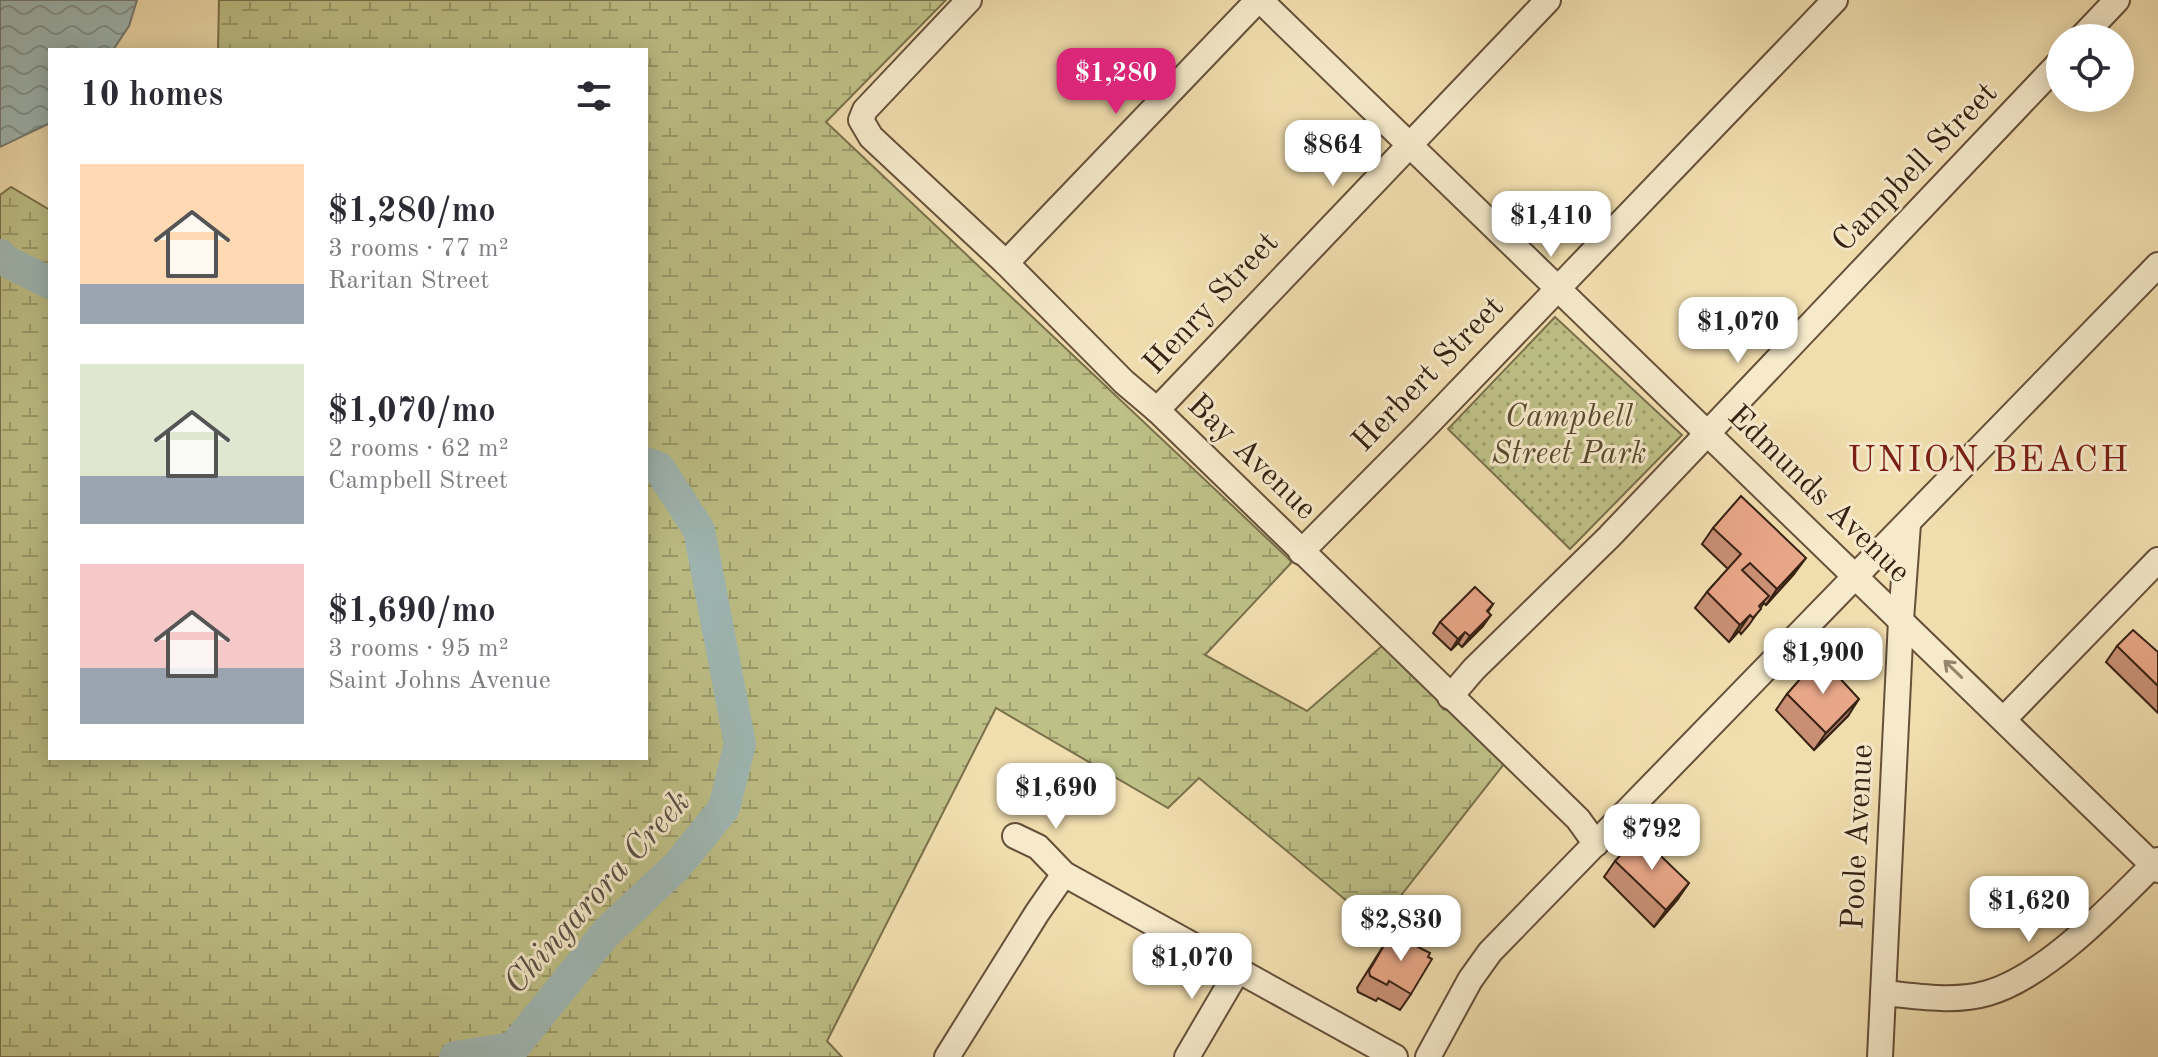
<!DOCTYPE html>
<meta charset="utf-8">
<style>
:root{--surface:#fff;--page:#f2f2f3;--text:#2b2b33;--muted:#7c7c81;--accent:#db2777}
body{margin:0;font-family:"Old Standard TT",serif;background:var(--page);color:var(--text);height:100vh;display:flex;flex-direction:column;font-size:30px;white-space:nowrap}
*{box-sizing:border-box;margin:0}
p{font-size:26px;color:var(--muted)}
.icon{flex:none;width:44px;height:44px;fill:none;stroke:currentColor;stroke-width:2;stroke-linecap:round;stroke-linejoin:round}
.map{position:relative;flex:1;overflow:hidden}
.side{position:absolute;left:48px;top:48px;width:600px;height:712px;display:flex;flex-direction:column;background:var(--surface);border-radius:0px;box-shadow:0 4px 20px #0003}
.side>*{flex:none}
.buttons{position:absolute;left:2046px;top:24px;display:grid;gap:16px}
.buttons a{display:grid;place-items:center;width:88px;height:88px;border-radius:50%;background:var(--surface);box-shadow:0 4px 20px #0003;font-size:40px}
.price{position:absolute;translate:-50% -68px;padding:0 18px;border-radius:16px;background:#fff;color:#222;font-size:26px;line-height:52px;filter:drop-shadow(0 2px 4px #0008)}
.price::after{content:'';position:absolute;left:50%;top:48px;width:24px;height:18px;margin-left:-12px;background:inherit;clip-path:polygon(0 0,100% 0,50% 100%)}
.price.active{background:var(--accent);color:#fff}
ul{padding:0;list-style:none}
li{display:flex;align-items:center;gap:24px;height:200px;padding:0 32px}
li span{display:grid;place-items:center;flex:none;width:224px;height:160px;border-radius:0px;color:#555}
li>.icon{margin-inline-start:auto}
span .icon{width:96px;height:96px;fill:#fffc;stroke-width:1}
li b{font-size:34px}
h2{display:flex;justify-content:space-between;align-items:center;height:96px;padding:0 32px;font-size:34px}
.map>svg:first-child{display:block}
.green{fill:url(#green-dots);stroke:#7a704c;stroke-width:2}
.wetland{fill:url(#wetland-marsh);stroke:#7a704c;stroke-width:2}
.water{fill:url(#water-waves);stroke:#757c74;stroke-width:2}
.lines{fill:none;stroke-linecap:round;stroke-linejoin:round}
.river{stroke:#9fb9b6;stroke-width:32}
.minor-casing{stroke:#665039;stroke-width:28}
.minor{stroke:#f6eacb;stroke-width:24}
.wall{fill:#c88f75;stroke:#372112;stroke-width:2}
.shaded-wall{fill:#a2745f;stroke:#372112;stroke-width:2}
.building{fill:#e8a688;stroke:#372112;stroke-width:2}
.oneway{stroke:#96866e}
.labels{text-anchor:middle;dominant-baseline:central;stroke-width:6;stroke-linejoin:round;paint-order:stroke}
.street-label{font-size:32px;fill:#372112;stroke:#f6eacb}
.park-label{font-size:32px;font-style:italic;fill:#59492f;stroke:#f6eacb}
.water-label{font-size:34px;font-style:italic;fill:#564f43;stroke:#f6eacb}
.quarter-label{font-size:36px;letter-spacing:2px;fill:#7a1f14;stroke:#f6eacb}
</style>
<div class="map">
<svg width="2158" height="1057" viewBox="0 0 2158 1057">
<defs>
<pattern id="green-dots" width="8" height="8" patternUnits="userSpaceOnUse" patternTransform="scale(2)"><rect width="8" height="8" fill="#bec087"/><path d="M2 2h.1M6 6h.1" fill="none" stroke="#9b9c6d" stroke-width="1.8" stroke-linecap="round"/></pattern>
<pattern id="wetland-marsh" width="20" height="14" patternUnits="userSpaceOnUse" patternTransform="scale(2)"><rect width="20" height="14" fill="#bec087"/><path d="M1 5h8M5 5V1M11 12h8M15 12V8" fill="none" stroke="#9b9c6d"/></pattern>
<pattern id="water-waves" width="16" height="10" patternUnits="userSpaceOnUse" patternTransform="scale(2)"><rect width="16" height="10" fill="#9fb9b6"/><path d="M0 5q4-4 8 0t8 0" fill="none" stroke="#829693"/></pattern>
</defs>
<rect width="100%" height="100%" fill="#f1deaf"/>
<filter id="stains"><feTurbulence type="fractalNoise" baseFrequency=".0025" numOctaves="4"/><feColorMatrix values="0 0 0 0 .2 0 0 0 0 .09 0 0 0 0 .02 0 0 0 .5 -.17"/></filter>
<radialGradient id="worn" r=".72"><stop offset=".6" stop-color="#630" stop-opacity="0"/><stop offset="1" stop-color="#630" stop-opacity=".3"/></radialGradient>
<path class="green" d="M 1555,317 L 1682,435 L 1570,549 L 1448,429 Z"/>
<path class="wetland" d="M 219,0 L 946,0 L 826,122 L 1292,562 L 1205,655 L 1307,711 L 1390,639 L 1511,755 L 1377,926 L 1199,778 L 1168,808 L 996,708 L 827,1041 L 842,1057 L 0,1057 L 0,195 L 11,187 L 50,210 L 50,758 L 646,758 L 646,50 L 218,50 Z"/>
<path class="water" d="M 0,0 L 137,0 L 129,26 L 113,50 L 50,50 L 50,123 L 0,147 Z"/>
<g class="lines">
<g class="river">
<path d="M 0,255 L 4,260 L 50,283"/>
<path d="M 455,1057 L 513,1048 L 606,933 L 678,865 L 724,808 L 740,744 L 699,530 L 659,468 L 646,463"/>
</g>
<g class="minor-casing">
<g id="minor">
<path d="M 969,0 L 865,110 L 861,120 L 871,137 L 1006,263 L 1124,382 L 1157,410 L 1578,819 L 1596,844"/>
<path d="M 1260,0 L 2158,870"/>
<path d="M 2081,38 L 2117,0"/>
<path d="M 1006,263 L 1258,0"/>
<path d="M 1157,410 L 1548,0"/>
<path d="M 1301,552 L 1424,428 L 1835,0"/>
<path d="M 1450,697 L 1474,669 L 1609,537 L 2060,62"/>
<path d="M 2004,719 L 2158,560"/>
<path d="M 1015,836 L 1038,847 L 1064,874 L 1395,1057"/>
<path d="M 1883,993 C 1917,996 1954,1003 1988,993 C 2047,976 2115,903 2158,860"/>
<path d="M 947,1057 L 1037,913 L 1064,874"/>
<path d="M 1187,1057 L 1238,970"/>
<path d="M 1428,1057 L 1470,980 L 1490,952 L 2158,265"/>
<path d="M 1880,1057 L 1901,620 L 1908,524"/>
</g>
</g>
<use href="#minor" class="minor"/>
</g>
<g class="wall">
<path d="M 1713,528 L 1794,574 L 1766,605 L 1764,603 L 1749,625 L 1741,634 L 1739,631 L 1729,642 L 1695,608 L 1707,592 L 1728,569 L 1702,544 Z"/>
<path d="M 1493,604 L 1488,612 L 1483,626 L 1462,647 L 1458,643 L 1451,650 L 1433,633 L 1440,622 Z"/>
<path d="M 2117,646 L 2158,652 L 2158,713 L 2106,662 Z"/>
<path d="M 1787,694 L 1848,716 L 1814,750 L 1776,710 Z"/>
<path d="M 1615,861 L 1678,899 L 1654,927 L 1604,877 Z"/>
<path d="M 1392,932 L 1394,940 L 1395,941 L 1400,934 L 1418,947 L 1411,994 L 1400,1010 L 1378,998 L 1376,1001 L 1358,992 L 1357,988 Z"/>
</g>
<g class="shaded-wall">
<path d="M 1806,558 L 1794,574 L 1766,605 L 1777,589 Z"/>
<path d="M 1491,615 L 1483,626 L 1462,647 L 1470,636 Z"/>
<path d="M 1750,615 L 1739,631 L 1729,642 L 1740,625 Z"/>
<path d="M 1465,632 L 1458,643 L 1451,650 L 1458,639 Z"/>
<path d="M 1859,699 L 1848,716 L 1814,750 L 1826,733 Z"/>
<path d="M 1689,883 L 1678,899 L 1654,927 L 1666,910 Z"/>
</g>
<g class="building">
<path d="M 1741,496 L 1806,558 L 1777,589 L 1750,563 L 1742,570 L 1769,596 L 1759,606 L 1761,609 L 1753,618 L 1750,615 L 1740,625 L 1707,592 L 1741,554 L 1713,528 Z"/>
<path d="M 1475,587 L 1493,604 L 1487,611 L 1491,615 L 1470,636 L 1465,632 L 1458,639 L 1440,622 Z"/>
<path d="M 2133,630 L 2158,652 L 2158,686 L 2117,646 Z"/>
<path d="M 1824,661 L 1859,699 L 1826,733 L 1787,694 L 1814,663 L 1818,668 Z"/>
<path d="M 1639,835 L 1689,883 L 1666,910 L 1615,861 Z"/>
<path d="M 1392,932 L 1397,934 L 1394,940 L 1396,941 L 1400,934 L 1413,941 L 1415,938 L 1421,940 L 1418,947 L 1430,953 L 1428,957 L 1432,959 L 1411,994 L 1389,981 L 1387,985 L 1370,976 L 1369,971 Z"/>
</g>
<defs><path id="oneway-shaft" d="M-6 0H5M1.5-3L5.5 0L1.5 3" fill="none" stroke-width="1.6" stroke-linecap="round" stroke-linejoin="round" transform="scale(2)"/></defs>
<use class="oneway" href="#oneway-shaft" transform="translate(1953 669) rotate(-136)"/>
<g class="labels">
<g class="street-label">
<text transform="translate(1916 168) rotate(-46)">Campbell Street</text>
<text transform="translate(1212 304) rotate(-47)">Henry Street</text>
<text transform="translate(1429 375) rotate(-46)">Herbert Street</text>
<text transform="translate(1251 458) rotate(44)">Bay Avenue</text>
<text transform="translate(1818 495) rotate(44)">Edmunds Avenue</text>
<text transform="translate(1859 837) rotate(-87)">Poole Avenue</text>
</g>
<g class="park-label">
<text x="1569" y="418">Campbell<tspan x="1569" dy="37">Street Park</tspan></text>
</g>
<g class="water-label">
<text transform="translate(598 893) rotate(-48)">Chingarora Creek</text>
</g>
<g class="quarter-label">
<text x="1989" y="462">UNION BEACH</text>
</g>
</g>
<rect width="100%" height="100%" filter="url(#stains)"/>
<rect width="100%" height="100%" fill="url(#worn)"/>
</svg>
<div class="buttons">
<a><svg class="icon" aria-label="locate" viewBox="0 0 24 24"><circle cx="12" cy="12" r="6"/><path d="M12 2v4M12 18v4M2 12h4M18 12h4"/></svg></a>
</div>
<b class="price active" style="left:1116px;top:116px">$1,280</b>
<b class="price" style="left:1333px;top:188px">$864</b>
<b class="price" style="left:1551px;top:259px">$1,410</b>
<b class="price" style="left:1738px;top:365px">$1,070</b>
<b class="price" style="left:1823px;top:696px">$1,900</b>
<b class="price" style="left:1056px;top:831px">$1,690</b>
<b class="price" style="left:1652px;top:872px">$792</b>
<b class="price" style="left:2029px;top:944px">$1,620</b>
<b class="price" style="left:1401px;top:963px">$2,830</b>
<b class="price" style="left:1192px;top:1001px">$1,070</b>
<section class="side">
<h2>10 homes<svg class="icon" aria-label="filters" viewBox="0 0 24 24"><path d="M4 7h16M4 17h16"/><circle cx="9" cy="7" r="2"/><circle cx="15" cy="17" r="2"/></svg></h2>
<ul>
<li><span style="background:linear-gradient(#ffd9b3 75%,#9aa5b1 0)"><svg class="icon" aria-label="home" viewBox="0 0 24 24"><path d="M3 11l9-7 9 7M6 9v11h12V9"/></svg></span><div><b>$1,280/mo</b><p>3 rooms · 77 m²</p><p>Raritan Street</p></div></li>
<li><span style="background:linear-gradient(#dfe7d0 70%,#9aa5b1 0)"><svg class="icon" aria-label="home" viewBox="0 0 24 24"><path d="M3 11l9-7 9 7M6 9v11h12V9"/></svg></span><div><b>$1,070/mo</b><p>2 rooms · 62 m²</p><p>Campbell Street</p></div></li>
<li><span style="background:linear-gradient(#f6c9c9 65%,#9aa5b1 0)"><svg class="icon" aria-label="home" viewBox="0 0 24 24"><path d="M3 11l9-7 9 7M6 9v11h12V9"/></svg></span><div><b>$1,690/mo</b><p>3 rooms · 95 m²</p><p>Saint Johns Avenue</p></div></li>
</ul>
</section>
</div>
